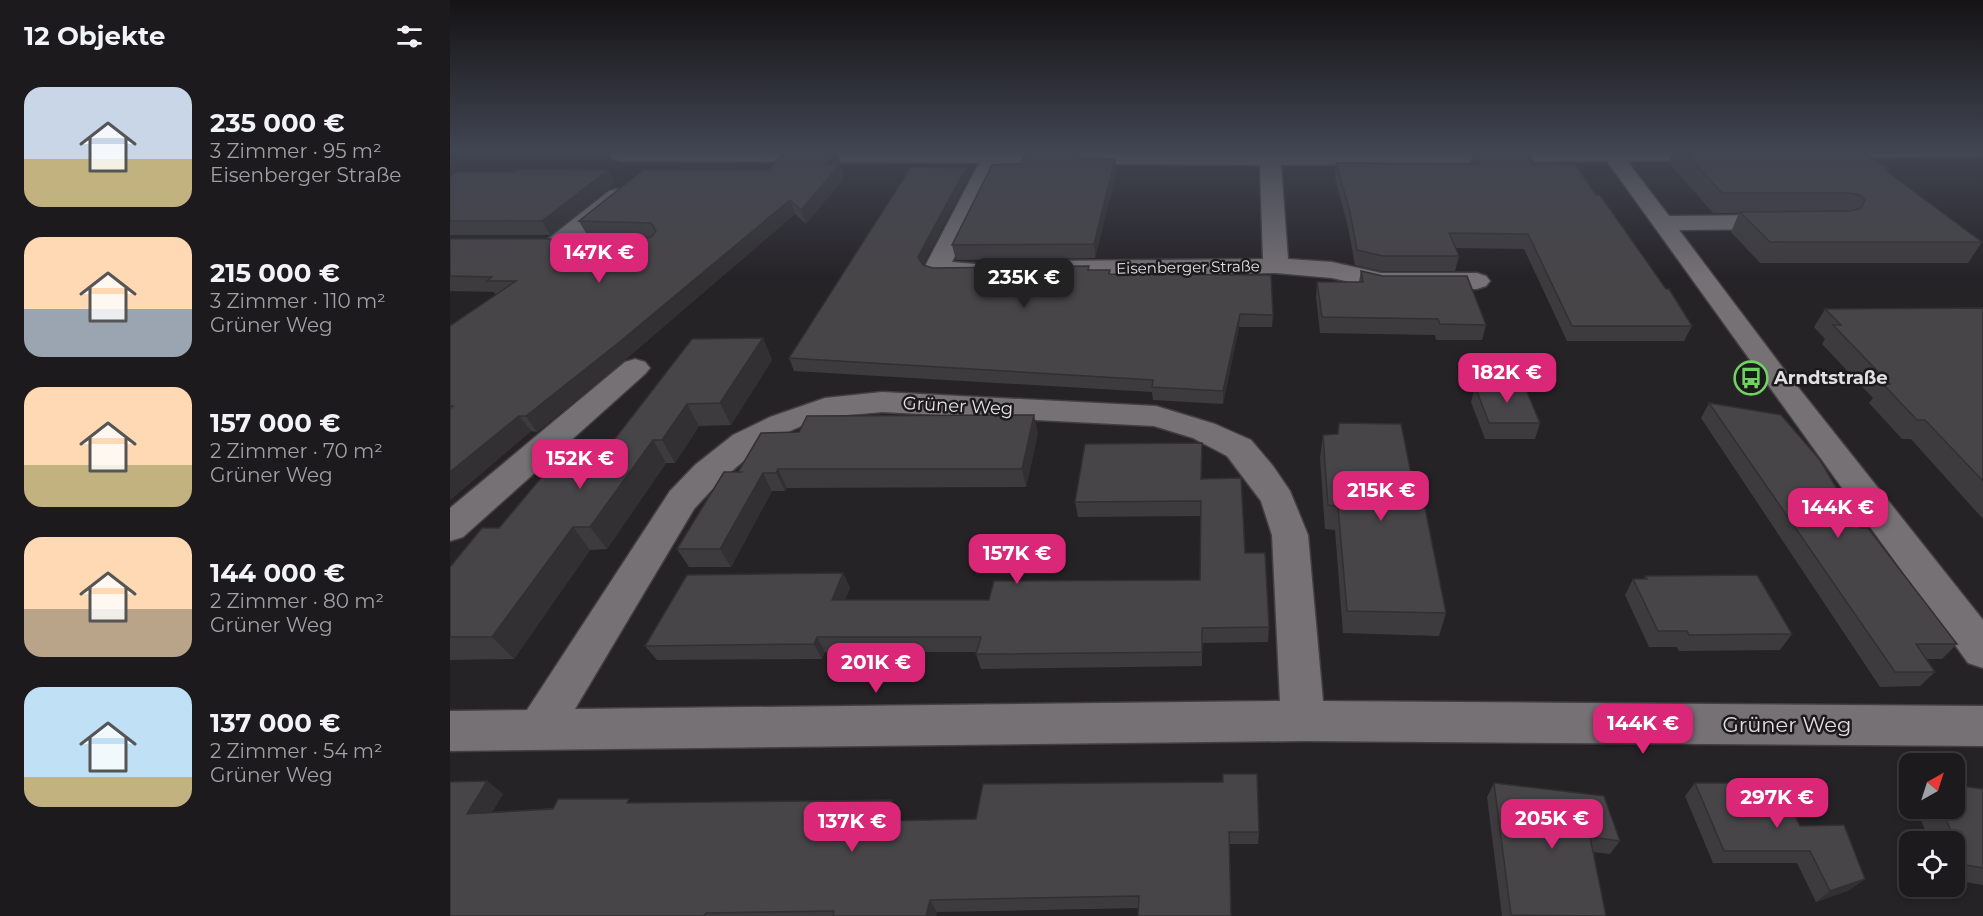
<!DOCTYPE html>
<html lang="de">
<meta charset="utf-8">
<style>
:root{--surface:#1c1a1d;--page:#29272a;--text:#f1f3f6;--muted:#a0a1a4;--line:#3a383b;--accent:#db2777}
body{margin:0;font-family:Montserrat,sans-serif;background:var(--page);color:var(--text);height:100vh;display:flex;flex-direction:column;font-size:22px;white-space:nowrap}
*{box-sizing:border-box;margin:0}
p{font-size:20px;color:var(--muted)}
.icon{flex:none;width:33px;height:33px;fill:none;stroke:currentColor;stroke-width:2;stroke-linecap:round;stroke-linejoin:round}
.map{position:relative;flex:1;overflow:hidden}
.sheet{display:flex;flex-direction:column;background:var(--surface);width:450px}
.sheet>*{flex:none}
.needle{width:39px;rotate:39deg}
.buttons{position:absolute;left:1449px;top:753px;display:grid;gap:12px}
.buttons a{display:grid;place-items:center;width:66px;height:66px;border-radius:12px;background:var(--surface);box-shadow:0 3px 9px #0003,0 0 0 2px var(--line);font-size:30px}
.price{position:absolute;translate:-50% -51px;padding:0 14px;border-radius:12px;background:var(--accent);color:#fff;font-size:20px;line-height:39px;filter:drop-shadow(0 2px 3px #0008)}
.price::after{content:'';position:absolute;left:50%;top:36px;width:18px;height:14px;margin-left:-9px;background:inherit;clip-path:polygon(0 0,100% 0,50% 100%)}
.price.selected{background:#222;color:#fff}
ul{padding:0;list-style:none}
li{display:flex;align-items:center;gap:18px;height:150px;padding:0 24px}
li span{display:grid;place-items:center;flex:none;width:168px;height:120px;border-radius:18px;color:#555}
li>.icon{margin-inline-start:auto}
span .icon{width:72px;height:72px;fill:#fffc;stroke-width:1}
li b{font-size:26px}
h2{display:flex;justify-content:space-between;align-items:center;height:72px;padding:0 24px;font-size:26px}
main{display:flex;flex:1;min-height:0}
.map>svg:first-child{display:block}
.green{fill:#613d68}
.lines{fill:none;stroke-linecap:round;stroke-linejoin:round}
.minor-casing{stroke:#413f42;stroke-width:3}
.minor{fill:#757175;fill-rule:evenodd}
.wall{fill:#3e3b3e}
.shaded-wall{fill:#323032}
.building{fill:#484548;stroke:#323032;stroke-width:1.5}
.labels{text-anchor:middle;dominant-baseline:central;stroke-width:5;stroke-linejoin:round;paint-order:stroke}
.far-street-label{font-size:15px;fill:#e0dfe1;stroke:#1d1a1d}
.poi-label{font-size:18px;font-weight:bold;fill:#e0dfe1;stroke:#1d1a1d;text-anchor:start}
.street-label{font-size:18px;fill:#e0dfe1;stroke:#1d1a1d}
.near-street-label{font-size:21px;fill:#e0dfe1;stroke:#1d1a1d}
</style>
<main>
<section class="sheet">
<h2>12 Objekte<svg class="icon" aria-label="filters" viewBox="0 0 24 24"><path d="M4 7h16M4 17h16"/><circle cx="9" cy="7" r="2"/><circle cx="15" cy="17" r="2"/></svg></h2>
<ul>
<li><span style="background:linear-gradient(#c9d6e8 60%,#c2b280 0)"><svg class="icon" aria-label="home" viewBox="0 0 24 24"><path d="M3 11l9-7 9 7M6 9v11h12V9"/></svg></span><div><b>235 000 €</b><p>3 Zimmer · 95 m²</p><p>Eisenberger Straße</p></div></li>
<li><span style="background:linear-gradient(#ffd9b3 60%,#9aa5b1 0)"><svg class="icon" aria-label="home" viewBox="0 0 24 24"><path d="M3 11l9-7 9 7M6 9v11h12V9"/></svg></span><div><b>215 000 €</b><p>3 Zimmer · 110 m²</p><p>Grüner Weg</p></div></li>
<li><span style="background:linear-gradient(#ffd9b3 65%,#c2b280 0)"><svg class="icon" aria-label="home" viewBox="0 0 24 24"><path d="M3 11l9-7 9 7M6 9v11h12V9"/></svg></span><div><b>157 000 €</b><p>2 Zimmer · 70 m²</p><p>Grüner Weg</p></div></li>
<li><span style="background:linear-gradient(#ffd9b3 60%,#b9a48a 0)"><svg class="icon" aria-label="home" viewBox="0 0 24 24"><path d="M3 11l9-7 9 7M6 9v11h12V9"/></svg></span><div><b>144 000 €</b><p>2 Zimmer · 80 m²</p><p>Grüner Weg</p></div></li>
<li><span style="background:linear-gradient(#bfe0f5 75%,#c2b280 0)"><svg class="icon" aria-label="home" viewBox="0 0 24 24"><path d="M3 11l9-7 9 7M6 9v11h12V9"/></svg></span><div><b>137 000 €</b><p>2 Zimmer · 54 m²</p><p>Grüner Weg</p></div></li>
</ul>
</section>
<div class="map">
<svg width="1533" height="916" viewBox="0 0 1533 916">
<rect width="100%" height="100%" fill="#262327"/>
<path class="green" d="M 574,149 L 1135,149 L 1140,155 L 570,159 Z"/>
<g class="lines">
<g class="minor-casing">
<g id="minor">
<path d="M 168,149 L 810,153 L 810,149 L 830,149 L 830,153 L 1274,150 L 1277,154 L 1274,158 L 1267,160 L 1177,161 L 1219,216 L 1328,215 L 1336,217 L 1340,222 L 1336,227 L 1328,229 L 1229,230 L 1336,372 L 1533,620 L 1533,668 L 1518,663 L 1157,161 L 831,165 L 838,259 L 882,262 L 931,273 L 1027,273 L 1036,276 L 1040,281 L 1036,286 L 1027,289 L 931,289 L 882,278 L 826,273 L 594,277 L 585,274 L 581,269 L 585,264 L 594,261 L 813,259 L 810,165 L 549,163 L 502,262 L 537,265 L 541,270 L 537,275 C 519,280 495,280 477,275 L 473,270 L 529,163 L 170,161 L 163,159 L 160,155 L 163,151 Z"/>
<path d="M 1359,149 L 1533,149 L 1533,156 L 1367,158 L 1360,156 L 1357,152 Z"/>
<path d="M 167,189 L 175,191 L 178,196 L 175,201 L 116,249 L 107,251 L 98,249 L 95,244 L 98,239 L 159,191 Z"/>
<path d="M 185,359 L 195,362 L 200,368 L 195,374 L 13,537 L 0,541 L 0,508 L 175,362 Z"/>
<path d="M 432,392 L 706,406 L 765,424 L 801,440 L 823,466 L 840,491 L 858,535 L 873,701 L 1533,706 L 1533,746 L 853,741 L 0,751 L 0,711 L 77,710 L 220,491 L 245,465 L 283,435 L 320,417 L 375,398 ZM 432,412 L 704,426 L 743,438 L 777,456 L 811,501 L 822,535 L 830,701 L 125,709 L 244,509 C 280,469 326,428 381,417 C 398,414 415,414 432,412 Z"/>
</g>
</g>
<use href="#minor" class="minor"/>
</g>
<g class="wall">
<path d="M 1224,149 L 1410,149 L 1439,170 L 1438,173 L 1532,242 L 1518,263 L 1310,263 L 1281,232 L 1289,213 L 1263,213 L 1219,163 Z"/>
<path d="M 387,151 L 394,178 L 356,224 L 345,214 L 176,359 L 87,432 L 81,431 L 0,500 L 0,326 L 46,295 L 44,292 L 0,291 L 0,239 L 192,239 L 201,237 L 137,235 L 129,221 Z"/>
<path d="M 1023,152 L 1084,164 L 1146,195 L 1242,326 L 1234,341 L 1117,341 L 1074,249 L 1005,248 L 1009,256 L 1005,271 L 931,271 L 905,265 L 898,227 L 885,177 L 886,163 L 1020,164 Z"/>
<path d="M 630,153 L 631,159 L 665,159 L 666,173 L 645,258 L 506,260 L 502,245 L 571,164 Z"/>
<path d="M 516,168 L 518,178 L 473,265 L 483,268 L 639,266 L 639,270 L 660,274 L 823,315 L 822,327 L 789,327 L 773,404 L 703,400 L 702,392 L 344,371 L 339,358 Z"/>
<path d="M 158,170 L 165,183 L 100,235 L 0,235 L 0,177 L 65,172 Z"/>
<path d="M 911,271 L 1036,325 L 1032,340 L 986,340 L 985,335 L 870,333 L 866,297 L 867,282 L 909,282 Z"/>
<path d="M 1533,308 L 1533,519 L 1461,439 L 1452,439 L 1419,403 L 1423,398 L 1372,344 L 1375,339 L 1364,327 L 1375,309 Z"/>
<path d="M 313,338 L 322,360 L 281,425 L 249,426 L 225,463 L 216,463 L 157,549 L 140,550 L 64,659 L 0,660 L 0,567 L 164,440 Z"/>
<path d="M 1025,386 L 1090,423 L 1085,439 L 1035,439 L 1021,402 Z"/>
<path d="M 1259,403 L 1410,528 L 1507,644 L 1492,659 L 1476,659 L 1485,672 L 1470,686 L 1430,687 L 1251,418 Z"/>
<path d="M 889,423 L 968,508 L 996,613 L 989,636 L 893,633 L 885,530 L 875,529 L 870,458 L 873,435 L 887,435 Z"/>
<path d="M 588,433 L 576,487 L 337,488 L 335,491 L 322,491 L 281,567 L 239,567 L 227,549 L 288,472 Z"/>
<path d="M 752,479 L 795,553 L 819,627 L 818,642 L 752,643 L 752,666 L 531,669 L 526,654 L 527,652 L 375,652 L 372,659 L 207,660 L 195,646 L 393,573 L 400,588 L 395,600 L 539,600 L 750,580 L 751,516 L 628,517 L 625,502 Z"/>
<path d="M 1195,576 L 1342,634 L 1330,650 L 1229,651 L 1227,647 L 1199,647 L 1175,595 L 1183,579 L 1194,579 Z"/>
<path d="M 37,781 L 53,794 L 42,812 L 183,803 L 442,800 L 449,813 L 447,820 L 809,832 L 808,844 L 779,844 L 689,908 L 487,912 L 486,916 L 0,916 Z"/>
<path d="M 1044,783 L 1170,841 L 1160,854 L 1143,852 L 1156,916 L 1052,916 L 1037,797 Z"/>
<path d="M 1245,783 L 1350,826 L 1400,890 L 1366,902 L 1347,863 L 1263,863 L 1235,796 Z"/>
<path d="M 1533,789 L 1533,885 L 1504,880 L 1504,842 L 1480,842 L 1466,808 L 1504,808 Z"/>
</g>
<g class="shaded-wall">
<path d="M 387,151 L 394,178 L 356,224 L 351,210 L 377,164 Z"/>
<path d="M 665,159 L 666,173 L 645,258 L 644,244 Z"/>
<path d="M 516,168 L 518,178 L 471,269 L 468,257 Z"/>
<path d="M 158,170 L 165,183 L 100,235 L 92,221 Z"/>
<path d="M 340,200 L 345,214 L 176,359 L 87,432 L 76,416 Z"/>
<path d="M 790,314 L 789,327 L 773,404 L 773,391 Z"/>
<path d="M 313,338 L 322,360 L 281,425 L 270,403 Z"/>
<path d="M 237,404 L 249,426 L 225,463 L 212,440 Z"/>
<path d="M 584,415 L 588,433 L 576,487 L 572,469 Z"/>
<path d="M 69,416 L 81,431 L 0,500 L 0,472 Z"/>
<path d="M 203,440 L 216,463 L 157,549 L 140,527 Z"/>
<path d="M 328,469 L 337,488 L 335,491 L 326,473 Z"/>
<path d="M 313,473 L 322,491 L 281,567 L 270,549 Z"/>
<path d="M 123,527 L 140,550 L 64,659 L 42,637 Z"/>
<path d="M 393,573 L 400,588 L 389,615 L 382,600 Z"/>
<path d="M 367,637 L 375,652 L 372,659 L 364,644 Z"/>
<path d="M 37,781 L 53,794 L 33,826 L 17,814 Z"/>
<path d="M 442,800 L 449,813 L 444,833 L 436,821 Z"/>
<path d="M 1415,879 L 1400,890 L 1366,902 L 1380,891 Z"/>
<path d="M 480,900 L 487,912 L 486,916 L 476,916 Z"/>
</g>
<g class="building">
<path d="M 1231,149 L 1410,149 L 1439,170 L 1435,170 L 1532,242 L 1320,242 L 1290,212 L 1401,211 L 1411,208 L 1415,200 L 1410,195 L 1401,193 L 1272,193 Z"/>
<path d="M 335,151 L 387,151 L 377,164 L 390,164 L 351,210 L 340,200 L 167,344 L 76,416 L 69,416 L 0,472 L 0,409 L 3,406 L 0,406 L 0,326 L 66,281 L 37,281 L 42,277 L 0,276 L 0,239 L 192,239 L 201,237 L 206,231 L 201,223 L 129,221 L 193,170 L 318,170 Z"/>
<path d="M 1076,151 L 1084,164 L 1125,164 L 1146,195 L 1150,195 L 1216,289 L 1219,289 L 1242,326 L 1122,326 L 1078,234 L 999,233 L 1009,256 L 933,256 L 907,250 L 900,212 L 886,163 L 1029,164 L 1023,152 Z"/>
<path d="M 576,152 L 630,153 L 629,158 L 665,159 L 644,244 L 502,245 L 542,165 L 571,164 Z"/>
<path d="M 461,167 L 516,168 L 468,257 L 473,265 L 483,268 L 639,266 L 638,270 L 660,270 L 659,274 L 821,275 L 823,315 L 790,314 L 773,391 L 702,387 L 703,380 L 339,358 Z"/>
<path d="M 70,169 L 158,170 L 92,221 L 0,221 L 0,177 L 7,172 L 65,172 Z"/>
<path d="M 911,271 L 933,276 L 1017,276 L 1036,325 L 990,324 L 988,319 L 872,317 L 867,282 L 913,282 Z"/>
<path d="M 1533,308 L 1533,481 L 1475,420 L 1467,420 L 1433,384 L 1440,384 L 1383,325 L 1391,325 L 1375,309 Z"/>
<path d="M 313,338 L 270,403 L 237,404 L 212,440 L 203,440 L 140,527 L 123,527 L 42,637 L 0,637 L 0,567 L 32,528 L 49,528 L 122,441 L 164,440 L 242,339 Z"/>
<path d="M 1074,385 L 1090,423 L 1039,423 L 1025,386 Z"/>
<path d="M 1259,403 L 1331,415 L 1370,460 L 1410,528 L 1418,528 L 1507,644 L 1466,644 L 1485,672 L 1445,672 Z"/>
<path d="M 584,415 L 572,469 L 328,469 L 326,473 L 313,473 L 270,549 L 227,549 L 274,472 L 293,472 L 288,472 L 311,433 L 349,432 L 357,416 Z"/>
<path d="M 889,423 L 951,424 L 968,508 L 975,508 L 996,613 L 897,611 L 888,507 L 878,505 L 873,435 L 888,434 Z"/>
<path d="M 752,443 L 751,479 L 791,478 L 795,553 L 815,553 L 819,627 L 752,628 L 752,652 L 526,654 L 531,637 L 367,637 L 364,644 L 195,646 L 237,575 L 393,573 L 382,600 L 539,600 L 544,581 L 750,580 L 751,501 L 625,502 L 635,444 Z"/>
<path d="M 1307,575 L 1342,634 L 1239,635 L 1237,631 L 1208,631 L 1183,579 L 1197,579 L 1195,576 Z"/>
<path d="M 773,774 L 807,774 L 809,832 L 779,832 L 781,916 L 688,916 L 689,896 L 480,900 L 476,916 L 383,916 L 384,911 L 256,913 L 254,916 L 0,916 L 0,782 L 37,781 L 17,814 L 103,809 L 108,799 L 179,799 L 177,803 L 442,800 L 436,821 L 526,819 L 533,784 L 773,782 Z"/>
<path d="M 1044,783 L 1154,796 L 1170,841 L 1140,837 L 1156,916 L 1061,915 Z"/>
<path d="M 1245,783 L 1329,783 L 1350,826 L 1394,825 L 1415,879 L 1380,891 L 1360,851 L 1274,851 Z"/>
<path d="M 1504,785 L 1533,789 L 1533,868 L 1516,865 L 1491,808 L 1504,808 Z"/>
</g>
<linearGradient id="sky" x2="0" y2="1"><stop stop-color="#151315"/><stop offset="0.54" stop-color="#414552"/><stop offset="1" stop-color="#414552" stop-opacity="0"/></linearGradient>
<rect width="1533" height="278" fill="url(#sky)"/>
<defs>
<g id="bus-ring" transform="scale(1.725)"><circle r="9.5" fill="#1d1a1d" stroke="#6fd360" stroke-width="1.5"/><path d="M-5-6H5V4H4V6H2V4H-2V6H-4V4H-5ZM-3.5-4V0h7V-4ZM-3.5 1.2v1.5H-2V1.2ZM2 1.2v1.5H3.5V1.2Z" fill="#6fd360"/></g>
</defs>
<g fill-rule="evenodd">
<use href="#bus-ring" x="1301" y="378"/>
</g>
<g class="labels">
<g class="far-street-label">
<text transform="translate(738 267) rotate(-1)">Eisenberger Straße</text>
</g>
<g class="poi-label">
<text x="1324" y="378">Arndtstraße</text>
</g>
<g class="street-label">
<text transform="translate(508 406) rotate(3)">Grüner Weg</text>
</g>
<g class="near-street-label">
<text x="1337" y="724">Grüner Weg</text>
</g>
</g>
</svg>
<div class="buttons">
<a><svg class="needle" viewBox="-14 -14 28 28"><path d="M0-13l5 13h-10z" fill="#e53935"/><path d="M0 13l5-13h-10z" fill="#a0a1a4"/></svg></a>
<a><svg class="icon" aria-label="locate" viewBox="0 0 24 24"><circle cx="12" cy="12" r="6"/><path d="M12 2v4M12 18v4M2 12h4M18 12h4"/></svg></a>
</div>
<b class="price" style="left:149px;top:284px">147K €</b>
<b class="price selected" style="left:574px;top:309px">235K €</b>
<b class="price" style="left:1057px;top:404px">182K €</b>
<b class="price" style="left:130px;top:490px">152K €</b>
<b class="price" style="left:931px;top:522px">215K €</b>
<b class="price" style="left:1388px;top:539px">144K €</b>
<b class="price" style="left:567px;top:585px">157K €</b>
<b class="price" style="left:426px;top:694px">201K €</b>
<b class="price" style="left:1193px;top:755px">144K €</b>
<b class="price" style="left:1327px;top:829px">297K €</b>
<b class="price" style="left:1102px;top:850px">205K €</b>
<b class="price" style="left:402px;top:853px">137K €</b>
</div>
</main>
